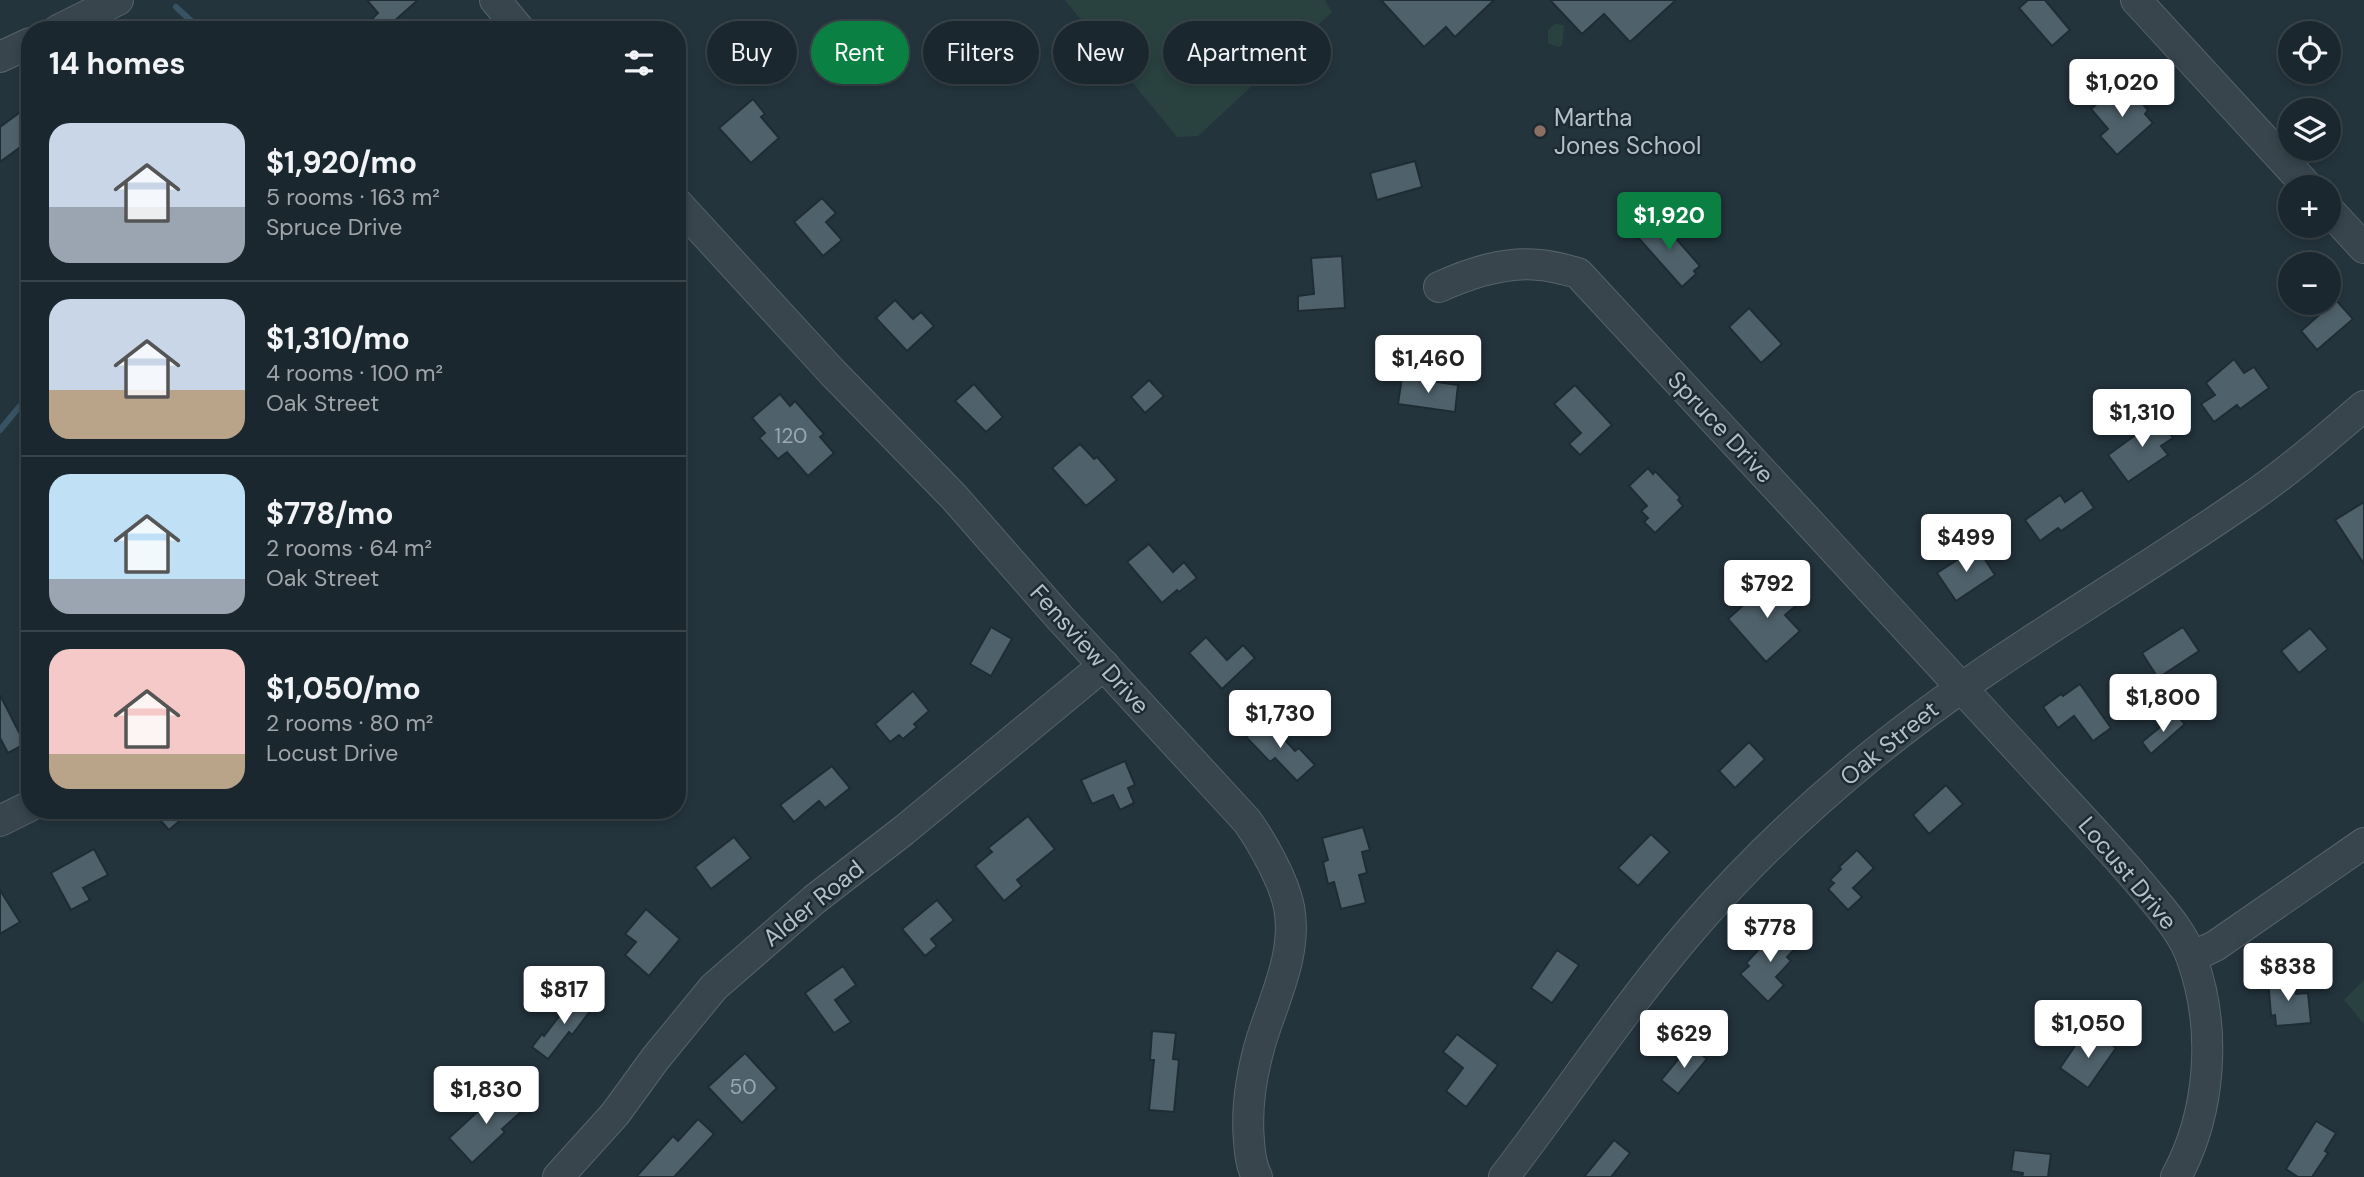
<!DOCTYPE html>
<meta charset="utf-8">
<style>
:root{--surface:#1b272e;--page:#28333a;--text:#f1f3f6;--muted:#a0a5aa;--line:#39444a;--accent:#0b8043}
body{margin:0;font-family:"DM Sans",sans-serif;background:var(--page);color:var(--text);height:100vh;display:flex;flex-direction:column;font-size:26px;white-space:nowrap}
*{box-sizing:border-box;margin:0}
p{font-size:23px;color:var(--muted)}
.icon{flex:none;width:38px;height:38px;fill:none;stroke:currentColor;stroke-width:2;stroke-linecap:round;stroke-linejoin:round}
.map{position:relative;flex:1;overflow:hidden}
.drawer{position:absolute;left:21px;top:21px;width:665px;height:798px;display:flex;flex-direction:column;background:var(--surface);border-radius:28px;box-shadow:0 4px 10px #0003,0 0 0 2px var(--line)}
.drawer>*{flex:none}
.guide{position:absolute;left:707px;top:21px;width:665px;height:63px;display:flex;gap:14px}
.fabs{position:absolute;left:2278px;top:21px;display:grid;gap:14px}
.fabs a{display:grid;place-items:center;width:63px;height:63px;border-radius:50%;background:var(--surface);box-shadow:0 4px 10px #0003,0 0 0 2px var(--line);font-size:35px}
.price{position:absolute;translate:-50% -60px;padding:0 16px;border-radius:7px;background:#fff;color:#222;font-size:23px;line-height:46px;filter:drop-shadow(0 2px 4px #0008)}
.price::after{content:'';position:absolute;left:50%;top:42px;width:21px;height:16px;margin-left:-10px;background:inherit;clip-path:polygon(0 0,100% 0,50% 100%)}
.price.current{background:var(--accent);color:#fff}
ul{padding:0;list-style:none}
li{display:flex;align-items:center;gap:21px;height:175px;padding:0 28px}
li+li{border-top:2px solid var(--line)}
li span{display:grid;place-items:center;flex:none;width:196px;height:140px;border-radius:21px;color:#555}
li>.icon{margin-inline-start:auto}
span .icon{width:84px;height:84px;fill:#fffc;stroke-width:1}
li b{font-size:30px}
h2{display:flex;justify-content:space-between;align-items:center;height:84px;padding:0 28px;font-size:30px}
.tag{padding:0 24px;border-radius:32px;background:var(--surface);box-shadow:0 4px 10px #0003,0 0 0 2px var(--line);font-size:24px;line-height:63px}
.tag.current{background:var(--accent);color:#fff}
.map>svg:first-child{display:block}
.green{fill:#29423f}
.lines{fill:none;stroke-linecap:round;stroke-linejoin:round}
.stream{stroke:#385364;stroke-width:6}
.building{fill:#4f616b;stroke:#1f2c34;stroke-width:2}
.minor-casing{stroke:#56636b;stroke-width:32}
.minor{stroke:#38454d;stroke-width:30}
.education-dot{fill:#8d6e63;stroke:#1d2a32;stroke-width:2.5}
.labels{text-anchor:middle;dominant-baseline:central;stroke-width:5;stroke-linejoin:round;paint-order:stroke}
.number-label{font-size:21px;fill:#9ba8b2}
.poi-label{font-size:24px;fill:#b4c0c9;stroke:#1d2a32;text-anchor:start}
.street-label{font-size:24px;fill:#b4c0c9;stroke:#1d2a32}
</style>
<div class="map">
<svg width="2364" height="1177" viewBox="0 0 2364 1177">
<rect width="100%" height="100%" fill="#24343d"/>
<g class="green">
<path d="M 1065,0 L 1325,0 L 1332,12 L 1198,136 L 1177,137 Z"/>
<path d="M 1555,24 L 1564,25 L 1562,46 L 1558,47 L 1548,43 L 1548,30 Z"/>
<path d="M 2364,980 L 2364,1024 L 2344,1000 Z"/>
</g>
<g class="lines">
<g class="stream">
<path d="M 176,7 L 201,30"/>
<path d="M 0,430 L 30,394"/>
</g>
</g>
<g class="building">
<path d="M 367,0 L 418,0 L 384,30 L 372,19 L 378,13 Z"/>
<path d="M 1381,0 L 1494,0 L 1455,37 L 1446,27 L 1424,47 Z"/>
<path d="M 1550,0 L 1676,0 L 1630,42 L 1604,14 L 1582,34 Z"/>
<path d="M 2028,0 L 2045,0 L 2070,30 L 2052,46 L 2019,8 Z"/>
<path d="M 2118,86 L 2131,100 L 2136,96 L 2148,110 L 2145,114 L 2153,123 L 2117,155 L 2100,136 L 2108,129 L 2091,109 Z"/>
<path d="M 753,99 L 765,114 L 761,117 L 779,138 L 751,163 L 719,128 Z"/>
<path d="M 30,105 L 30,140 L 0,162 L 0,127 Z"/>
<path d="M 1415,161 L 1422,187 L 1377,200 L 1370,173 Z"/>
<path d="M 822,198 L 836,213 L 826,222 L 842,240 L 823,256 L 794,222 Z"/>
<path d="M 1653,219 L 1668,236 L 1671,233 L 1700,266 L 1694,271 L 1696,274 L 1682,287 L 1635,234 Z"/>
<path d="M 1342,256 L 1345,308 L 1298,311 L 1298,296 L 1314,294 L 1311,258 Z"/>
<path d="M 895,300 L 913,319 L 921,312 L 934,326 L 907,351 L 876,318 Z"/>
<path d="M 2336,300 L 2353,319 L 2317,350 L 2301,331 Z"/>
<path d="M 1749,308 L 1782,344 L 1761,363 L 1729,327 Z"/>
<path d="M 2234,359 L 2244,373 L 2254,367 L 2269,388 L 2240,409 L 2237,405 L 2214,422 L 2201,404 L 2215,395 L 2206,383 Z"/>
<path d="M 1402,377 L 1458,385 L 1455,412 L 1398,404 Z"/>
<path d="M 1149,380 L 1164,396 L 1145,413 L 1131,397 Z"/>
<path d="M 974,384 L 1003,417 L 986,432 L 955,401 Z"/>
<path d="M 1575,385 L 1612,425 L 1580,455 L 1569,444 L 1581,433 L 1554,404 Z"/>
<path d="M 780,394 L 790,406 L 795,401 L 824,434 L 820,437 L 834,453 L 808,476 L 787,452 L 778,459 L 759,438 L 765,433 L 752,418 Z"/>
<path d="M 2156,414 L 2173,438 L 2161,446 L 2168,455 L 2128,482 L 2108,455 L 2134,436 L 2131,432 Z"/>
<path d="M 1080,444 L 1094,459 L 1097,457 L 1117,480 L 1086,506 L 1052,468 Z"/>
<path d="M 1648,468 L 1653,474 L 1655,471 L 1680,497 L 1678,500 L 1683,506 L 1655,533 L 1644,522 L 1648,518 L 1641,511 L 1647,506 L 1629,486 Z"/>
<path d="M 2082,490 L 2094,508 L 2061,531 L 2058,528 L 2040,541 L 2025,520 L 2060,495 L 2065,502 Z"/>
<path d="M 2364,502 L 2364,564 L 2335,520 Z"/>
<path d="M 1149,544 L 1173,572 L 1184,562 L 1197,578 L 1179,592 L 1177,590 L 1162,603 L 1127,562 Z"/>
<path d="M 1977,547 L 1995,575 L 1956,601 L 1937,573 Z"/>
<path d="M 1774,577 L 1798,604 L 1785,615 L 1800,631 L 1766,662 L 1728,619 Z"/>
<path d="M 991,627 L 1012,639 L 991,676 L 970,664 Z"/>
<path d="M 2183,627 L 2199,651 L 2158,678 L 2142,653 Z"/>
<path d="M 2310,628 L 2328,649 L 2299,673 L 2281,651 Z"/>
<path d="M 1206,637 L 1227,660 L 1243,645 L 1255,658 L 1222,689 L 1189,653 Z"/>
<path d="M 2080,684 L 2111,728 L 2093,741 L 2074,716 L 2058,728 L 2043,707 L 2061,694 L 2063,696 Z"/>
<path d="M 913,691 L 929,711 L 914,724 L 917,727 L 903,739 L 899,735 L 890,742 L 875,724 Z"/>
<path d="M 0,695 L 25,744 L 8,753 L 0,738 Z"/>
<path d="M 2176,714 L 2185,724 L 2151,754 L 2142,742 Z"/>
<path d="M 1265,719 L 1295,751 L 1299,748 L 1315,765 L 1297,781 L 1275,758 L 1270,762 L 1246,737 Z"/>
<path d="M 1749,742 L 1765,759 L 1735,788 L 1719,771 Z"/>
<path d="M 1125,761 L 1135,785 L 1128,788 L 1134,803 L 1120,810 L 1113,795 L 1092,804 L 1081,780 Z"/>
<path d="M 832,766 L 850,788 L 825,808 L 819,801 L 794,822 L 780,805 Z"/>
<path d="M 1946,785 L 1963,804 L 1929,834 L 1913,815 Z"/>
<path d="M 151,810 L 192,810 L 169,830 Z"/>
<path d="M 1028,816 L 1055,849 L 1017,880 L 1022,886 L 1004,901 L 975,866 L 992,852 L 988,848 Z"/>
<path d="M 1363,827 L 1370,850 L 1362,852 L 1367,873 L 1359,875 L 1366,903 L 1341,909 L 1334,882 L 1328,884 L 1323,862 L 1328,860 L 1322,838 Z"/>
<path d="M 1651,834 L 1670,852 L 1638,886 L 1618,868 Z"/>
<path d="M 734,837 L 751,858 L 711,889 L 695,867 Z"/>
<path d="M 94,849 L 108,875 L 83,888 L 90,900 L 71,910 L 51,873 Z"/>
<path d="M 1857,850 L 1874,868 L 1853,888 L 1862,897 L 1848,910 L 1828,889 L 1834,883 L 1830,880 L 1841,869 L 1839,867 Z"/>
<path d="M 0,890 L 20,922 L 0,934 Z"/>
<path d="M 937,900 L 954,920 L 931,939 L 937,946 L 925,956 L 902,929 Z"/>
<path d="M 646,909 L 680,939 L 649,976 L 625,955 L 636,942 L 625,934 Z"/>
<path d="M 1781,926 L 1800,944 L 1787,957 L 1791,961 L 1776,977 L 1784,985 L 1768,1002 L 1740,974 L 1749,966 L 1746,963 Z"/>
<path d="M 1557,950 L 1579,965 L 1552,1003 L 1531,988 Z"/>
<path d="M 843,966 L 856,985 L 835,1000 L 851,1022 L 834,1033 L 805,993 Z"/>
<path d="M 2295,977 L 2296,994 L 2308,993 L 2311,1023 L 2276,1026 L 2275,1015 L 2271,1016 L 2268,979 Z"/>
<path d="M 577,993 L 594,1006 L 572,1035 L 569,1032 L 548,1059 L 532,1047 L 542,1034 L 544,1036 Z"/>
<path d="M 1152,1031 L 1176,1033 L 1173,1059 L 1179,1060 L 1174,1112 L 1149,1110 L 1154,1060 L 1150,1060 Z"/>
<path d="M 1457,1034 L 1498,1065 L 1466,1107 L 1446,1091 L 1463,1068 L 1443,1052 Z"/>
<path d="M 2094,1034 L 2116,1048 L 2088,1088 L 2060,1068 L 2077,1043 L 2085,1048 Z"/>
<path d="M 1690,1045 L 1707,1059 L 1678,1094 L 1661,1080 Z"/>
<path d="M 745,1053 L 777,1088 L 742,1123 L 708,1087 Z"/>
<path d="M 502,1089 L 522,1111 L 502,1129 L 505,1132 L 472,1163 L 449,1138 Z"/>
<path d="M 698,1119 L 714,1134 L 674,1177 L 636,1177 L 673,1136 L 678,1141 Z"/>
<path d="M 2316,1121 L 2336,1133 L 2325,1151 L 2328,1153 L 2312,1177 L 2298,1177 L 2286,1169 Z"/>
<path d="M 1614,1140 L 1630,1153 L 1611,1177 L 1584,1177 Z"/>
<path d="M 2014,1150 L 2051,1154 L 2048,1177 L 2022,1177 L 2023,1173 L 2011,1171 Z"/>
</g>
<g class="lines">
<g class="minor-casing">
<g id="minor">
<path d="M 495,0 L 520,30"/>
<path d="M 2136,0 L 2308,187"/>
<path d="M 58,30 L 118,0"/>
<path d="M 0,57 L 30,43"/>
<path d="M 677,203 L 833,373 L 954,497 L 1061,619 L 1247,821 C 1262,842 1284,881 1289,907 C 1298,952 1274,999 1261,1041 C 1252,1072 1246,1109 1249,1141 C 1250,1154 1251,1165 1257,1177"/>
<path d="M 2329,210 L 2364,248"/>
<path d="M 1439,287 C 1470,273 1505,261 1540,265 C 1553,266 1566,270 1578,273 C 1728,435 1879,597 2028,760 C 2067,803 2107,844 2144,888 C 2162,910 2183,932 2192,959 C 2217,1029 2211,1113 2176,1177"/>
<path d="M 0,821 L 30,806"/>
<path d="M 2192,957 L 2215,946 L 2364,843"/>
<path d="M 558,1177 L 615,1114 L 655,1059 L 714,987 L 815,899 L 903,831 L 1104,665"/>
<path d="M 1504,1177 C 1567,1095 1624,1008 1691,930 C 1745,867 1808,807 1872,755 C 1989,660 2121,587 2245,501 C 2287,473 2325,439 2364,406"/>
</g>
</g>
<use href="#minor" class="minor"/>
</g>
<circle class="education-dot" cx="1540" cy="131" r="7"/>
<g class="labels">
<g class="number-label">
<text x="791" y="436">120</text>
<text x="743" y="1087">50</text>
</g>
<g class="poi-label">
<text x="1554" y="117">Martha<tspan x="1554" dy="28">Jones School</tspan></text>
</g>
<g class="street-label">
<text transform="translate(1721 427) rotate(47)">Spruce Drive</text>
<text transform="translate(1090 649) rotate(48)">Fensview Drive</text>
<text transform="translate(1889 743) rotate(-39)">Oak Street</text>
<text transform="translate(2128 873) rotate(50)">Locust Drive</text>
<text transform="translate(813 903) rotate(-39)">Alder Road</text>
</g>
</g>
</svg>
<div class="fabs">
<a><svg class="icon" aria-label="locate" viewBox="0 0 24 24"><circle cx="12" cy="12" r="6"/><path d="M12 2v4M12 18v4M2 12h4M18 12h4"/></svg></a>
<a><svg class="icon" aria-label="layers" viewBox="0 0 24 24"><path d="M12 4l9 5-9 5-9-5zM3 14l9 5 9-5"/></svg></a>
<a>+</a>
<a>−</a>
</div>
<b class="price" style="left:2122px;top:119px">$1,020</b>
<b class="price current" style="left:1669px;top:252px">$1,920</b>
<b class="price" style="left:1428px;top:395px">$1,460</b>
<b class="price" style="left:2142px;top:449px">$1,310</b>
<b class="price" style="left:1966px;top:574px">$499</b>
<b class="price" style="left:1767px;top:620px">$792</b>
<b class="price" style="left:2163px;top:734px">$1,800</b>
<b class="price" style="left:1280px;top:750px">$1,730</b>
<b class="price" style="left:1770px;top:964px">$778</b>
<b class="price" style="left:2288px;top:1003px">$838</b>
<b class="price" style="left:564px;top:1026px">$817</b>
<b class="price" style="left:2088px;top:1060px">$1,050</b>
<b class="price" style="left:1684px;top:1070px">$629</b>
<b class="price" style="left:486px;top:1126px">$1,830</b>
<div class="guide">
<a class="tag">Buy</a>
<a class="tag current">Rent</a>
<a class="tag">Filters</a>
<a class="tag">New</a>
<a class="tag">Apartment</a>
</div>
<section class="drawer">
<h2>14 homes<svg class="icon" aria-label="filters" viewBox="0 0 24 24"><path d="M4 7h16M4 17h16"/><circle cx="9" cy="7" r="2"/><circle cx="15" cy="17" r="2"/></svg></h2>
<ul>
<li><span style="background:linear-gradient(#c9d6e8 60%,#9aa5b1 0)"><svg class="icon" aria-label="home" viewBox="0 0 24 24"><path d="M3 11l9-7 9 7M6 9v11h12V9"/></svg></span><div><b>$1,920/mo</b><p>5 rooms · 163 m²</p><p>Spruce Drive</p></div></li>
<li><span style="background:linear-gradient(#c9d6e8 65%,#b9a48a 0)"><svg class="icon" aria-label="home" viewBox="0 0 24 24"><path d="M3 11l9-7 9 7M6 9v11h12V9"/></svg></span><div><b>$1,310/mo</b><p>4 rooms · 100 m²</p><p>Oak Street</p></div></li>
<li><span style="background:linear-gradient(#bfe0f5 75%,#9aa5b1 0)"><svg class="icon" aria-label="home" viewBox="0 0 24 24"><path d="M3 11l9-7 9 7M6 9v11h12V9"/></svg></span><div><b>$778/mo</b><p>2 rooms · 64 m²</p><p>Oak Street</p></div></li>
<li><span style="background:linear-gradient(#f6c9c9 75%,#b9a48a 0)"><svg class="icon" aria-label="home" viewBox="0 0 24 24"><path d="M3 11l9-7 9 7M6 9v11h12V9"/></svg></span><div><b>$1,050/mo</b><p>2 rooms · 80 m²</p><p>Locust Drive</p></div></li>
</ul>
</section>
</div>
